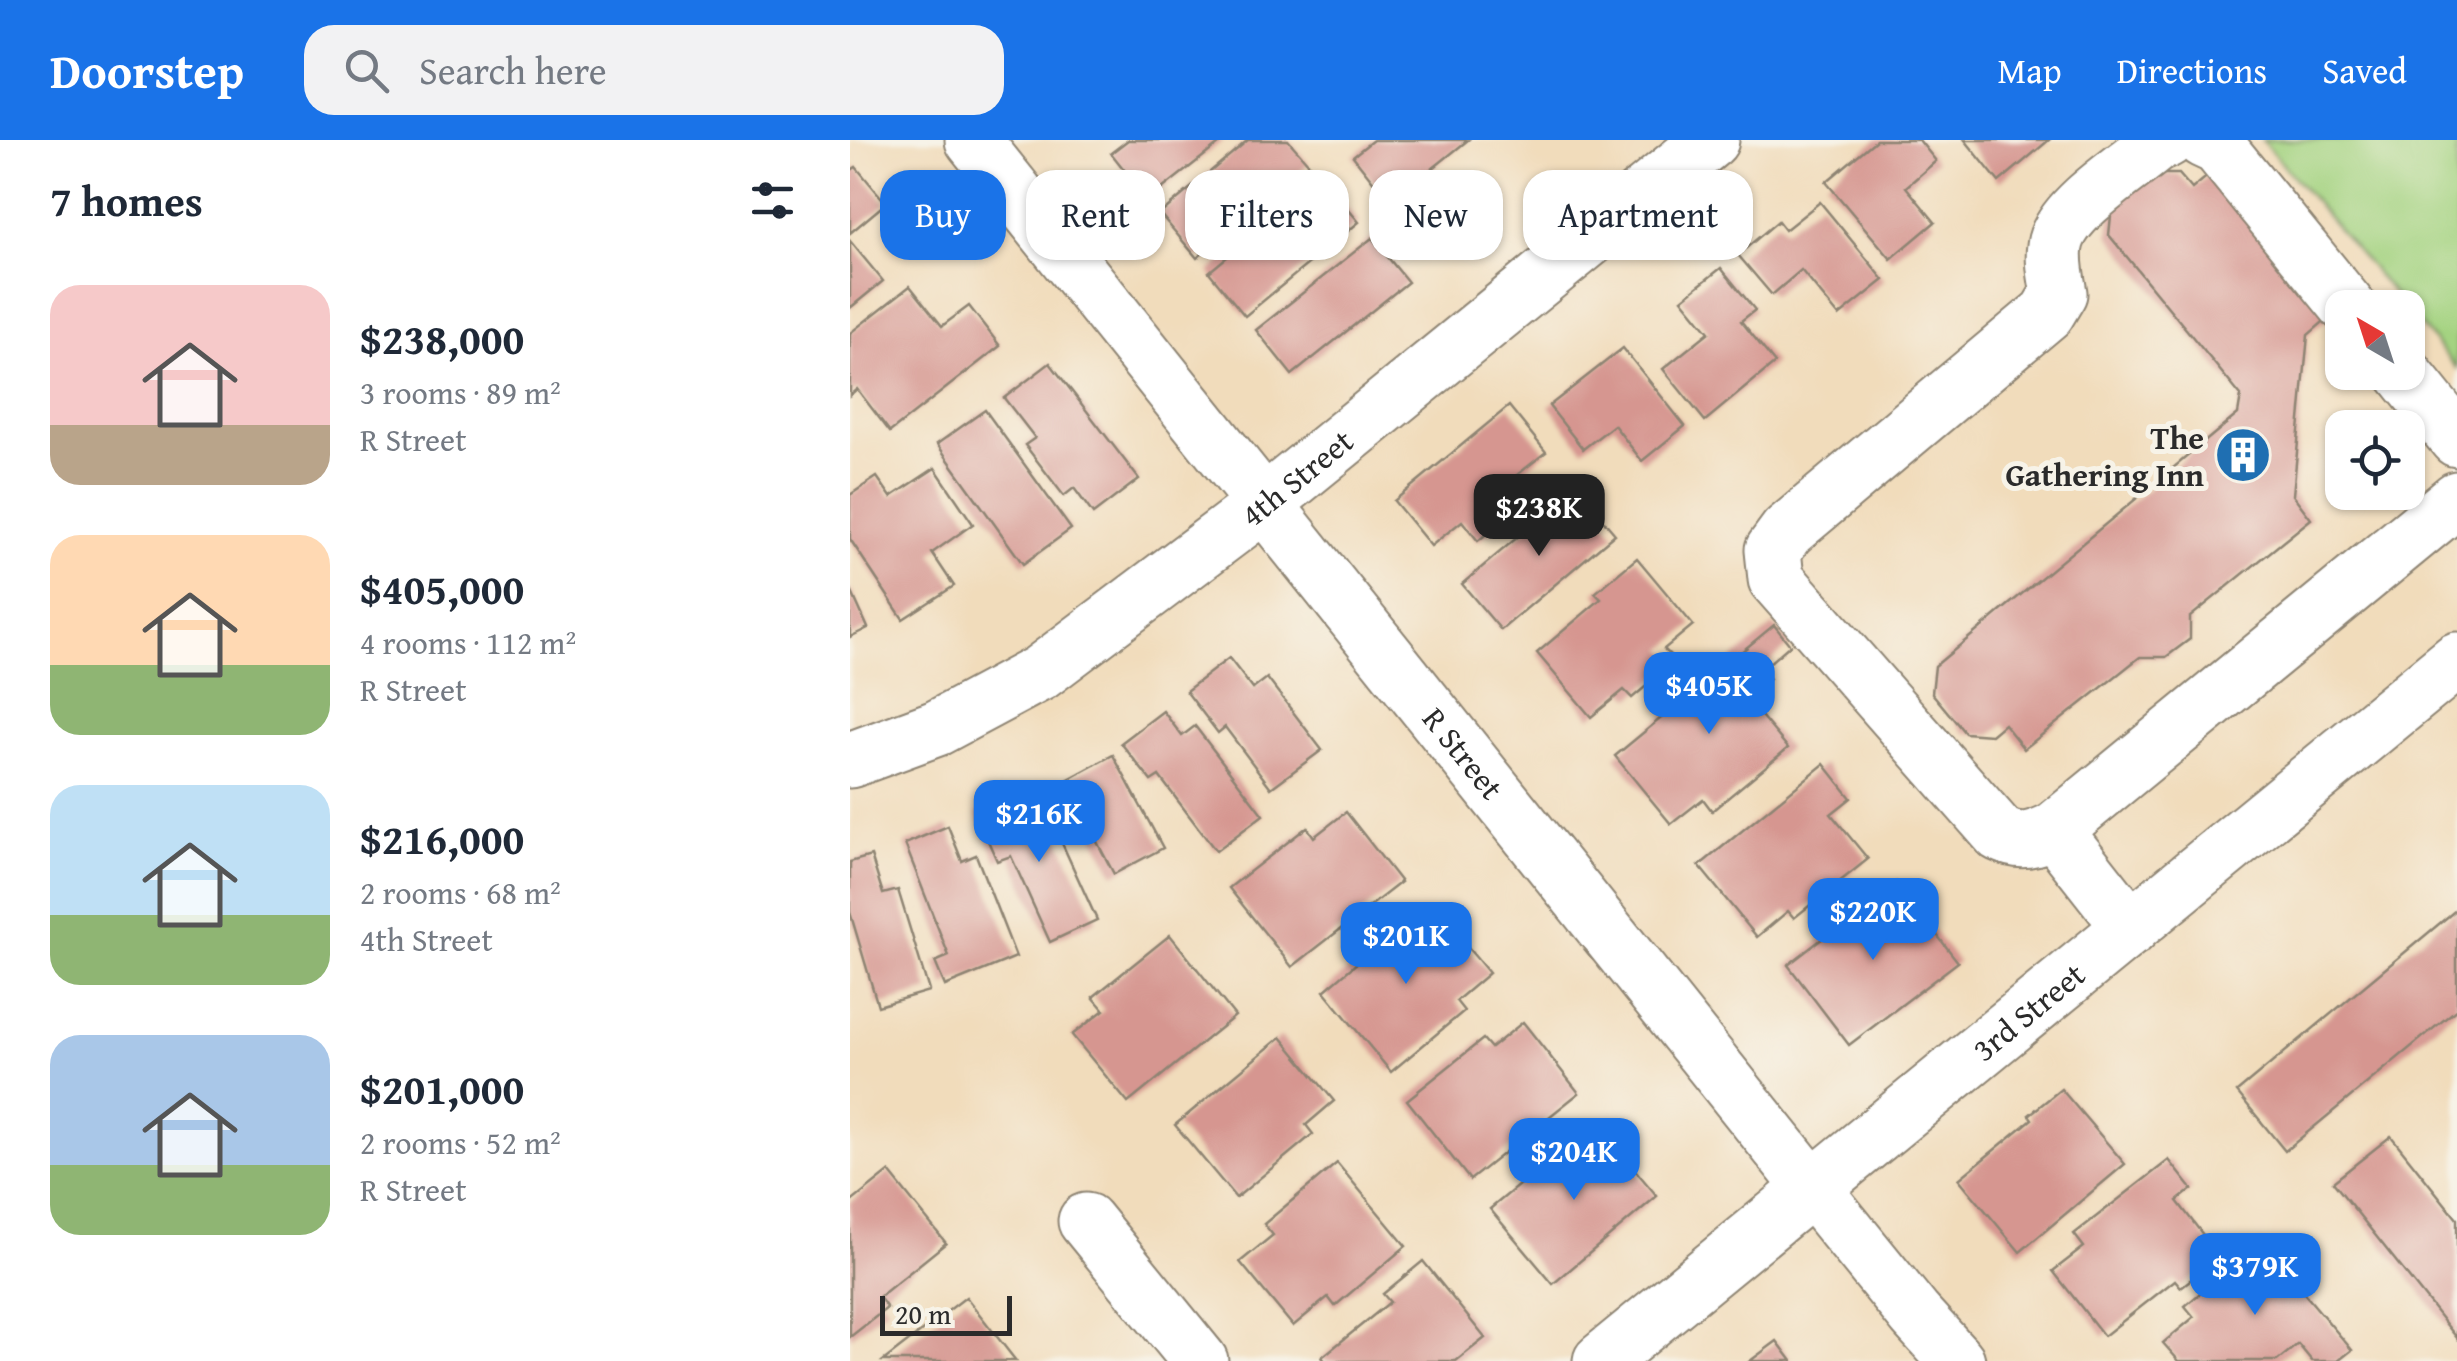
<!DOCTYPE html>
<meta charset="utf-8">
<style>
:root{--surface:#fff;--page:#f2f2f3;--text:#1f2937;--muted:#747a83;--accent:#1a73e8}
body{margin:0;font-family:"Gentium Book Plus",serif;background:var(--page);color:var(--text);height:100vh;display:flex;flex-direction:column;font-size:38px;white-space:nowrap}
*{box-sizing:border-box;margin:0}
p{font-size:32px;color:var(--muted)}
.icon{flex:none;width:55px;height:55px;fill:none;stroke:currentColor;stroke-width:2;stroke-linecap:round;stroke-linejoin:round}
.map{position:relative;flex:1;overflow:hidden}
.sheet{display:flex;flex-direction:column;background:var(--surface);width:850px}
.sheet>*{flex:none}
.banner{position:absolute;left:30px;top:30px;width:950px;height:90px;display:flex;gap:20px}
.needle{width:65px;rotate:321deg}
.fabs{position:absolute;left:1475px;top:150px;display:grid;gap:20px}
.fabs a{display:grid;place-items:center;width:100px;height:100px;border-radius:20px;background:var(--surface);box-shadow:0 2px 8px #0004;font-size:50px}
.scale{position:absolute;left:30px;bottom:25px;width:132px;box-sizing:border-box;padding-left:10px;border:5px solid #2b2b2b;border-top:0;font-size:28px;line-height:35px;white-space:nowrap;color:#2b2b2b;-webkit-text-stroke:8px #f7f3e8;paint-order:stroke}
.price{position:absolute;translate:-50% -85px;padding:0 22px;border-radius:20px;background:var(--accent);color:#fff;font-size:32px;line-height:65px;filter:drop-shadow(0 2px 5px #0008)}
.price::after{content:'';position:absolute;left:50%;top:60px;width:30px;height:22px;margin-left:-15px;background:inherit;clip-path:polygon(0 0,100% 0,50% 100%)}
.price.current{background:#222;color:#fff}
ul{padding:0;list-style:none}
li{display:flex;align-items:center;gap:30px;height:250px;padding:0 50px}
li span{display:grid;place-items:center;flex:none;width:280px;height:200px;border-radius:30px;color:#555}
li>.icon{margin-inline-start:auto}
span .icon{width:120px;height:120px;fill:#fffc;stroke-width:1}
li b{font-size:42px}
h2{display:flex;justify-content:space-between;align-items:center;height:120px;padding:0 50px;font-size:42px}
.pill{padding:0 35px;border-radius:30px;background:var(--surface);box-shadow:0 2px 8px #0004;font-size:35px;line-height:90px}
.pill.current{background:var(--accent);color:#fff}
header{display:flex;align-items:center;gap:60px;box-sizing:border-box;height:140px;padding:0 50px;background:var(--accent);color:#fff}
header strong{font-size:48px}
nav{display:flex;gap:55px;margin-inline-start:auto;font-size:35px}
.search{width:700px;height:90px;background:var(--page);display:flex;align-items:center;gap:25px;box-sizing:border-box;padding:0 35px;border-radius:30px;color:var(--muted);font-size:38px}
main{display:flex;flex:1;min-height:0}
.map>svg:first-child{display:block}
.green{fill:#a4d381;stroke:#687f56;stroke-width:2.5}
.building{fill:#d69690}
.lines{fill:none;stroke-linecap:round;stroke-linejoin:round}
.minor-casing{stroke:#8e8473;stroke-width:59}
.minor{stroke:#fff;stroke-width:55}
.labels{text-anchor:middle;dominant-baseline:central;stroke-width:10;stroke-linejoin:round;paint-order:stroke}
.poi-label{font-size:32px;font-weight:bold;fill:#2b2b2b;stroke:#f7f3e8;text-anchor:end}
.street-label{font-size:32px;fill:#2b2b2b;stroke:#f7f3e8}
</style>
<header>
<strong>Doorstep</strong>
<div class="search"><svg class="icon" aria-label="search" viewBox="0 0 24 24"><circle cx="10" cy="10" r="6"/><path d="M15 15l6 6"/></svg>Search here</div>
<nav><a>Map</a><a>Directions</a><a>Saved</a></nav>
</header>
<main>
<section class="sheet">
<h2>7 homes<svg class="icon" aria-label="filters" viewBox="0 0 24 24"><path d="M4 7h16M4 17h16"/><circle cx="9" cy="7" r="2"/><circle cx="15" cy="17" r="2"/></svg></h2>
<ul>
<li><span style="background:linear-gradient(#f6c9c9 70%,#b9a48a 0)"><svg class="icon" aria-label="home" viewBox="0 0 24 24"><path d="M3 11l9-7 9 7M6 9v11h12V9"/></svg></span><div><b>$238,000</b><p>3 rooms · 89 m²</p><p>R Street</p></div></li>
<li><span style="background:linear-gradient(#ffd9b3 65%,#8fb573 0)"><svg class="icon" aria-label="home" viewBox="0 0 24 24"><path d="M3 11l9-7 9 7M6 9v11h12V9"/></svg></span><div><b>$405,000</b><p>4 rooms · 112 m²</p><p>R Street</p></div></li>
<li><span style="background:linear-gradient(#bfe0f5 65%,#8fb573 0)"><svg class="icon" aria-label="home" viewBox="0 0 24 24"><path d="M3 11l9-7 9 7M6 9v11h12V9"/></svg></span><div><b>$216,000</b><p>2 rooms · 68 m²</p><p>4th Street</p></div></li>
<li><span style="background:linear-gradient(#a9c7e8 65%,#8fb573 0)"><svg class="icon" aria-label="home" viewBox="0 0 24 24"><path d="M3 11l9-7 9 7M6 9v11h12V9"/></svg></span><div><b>$201,000</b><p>2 rooms · 52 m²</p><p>R Street</p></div></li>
</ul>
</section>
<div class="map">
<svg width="1607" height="1221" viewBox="0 0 1607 1221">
<rect width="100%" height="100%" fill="#f7f3e8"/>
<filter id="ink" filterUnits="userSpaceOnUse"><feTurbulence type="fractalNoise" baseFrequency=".01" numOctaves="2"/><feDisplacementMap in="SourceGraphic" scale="20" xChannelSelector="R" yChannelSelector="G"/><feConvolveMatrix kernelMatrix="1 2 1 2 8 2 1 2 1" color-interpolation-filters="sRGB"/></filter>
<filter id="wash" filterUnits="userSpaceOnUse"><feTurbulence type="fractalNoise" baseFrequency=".0048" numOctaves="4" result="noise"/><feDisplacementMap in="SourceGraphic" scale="40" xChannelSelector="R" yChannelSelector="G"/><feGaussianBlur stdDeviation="2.25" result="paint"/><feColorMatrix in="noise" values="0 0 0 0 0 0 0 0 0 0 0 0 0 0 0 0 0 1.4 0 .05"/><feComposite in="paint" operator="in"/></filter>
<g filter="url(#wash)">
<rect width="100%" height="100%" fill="#f1dcbb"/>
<path class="green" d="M 1412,0 L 1607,0 L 1607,228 Z"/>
<g id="blocks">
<g class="building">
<path d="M 278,0 L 374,0 L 298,60 L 261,13 Z"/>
<path d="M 398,0 L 438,0 L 459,24 L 347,118 L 310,74 Z"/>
<path d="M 523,0 L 618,0 L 577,33 L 604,68 L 567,97 L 503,16 Z"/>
<path d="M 1026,0 L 1069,0 L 1086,21 L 1056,47 L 1085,82 L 1041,119 L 976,42 Z"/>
<path d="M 1115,0 L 1199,0 L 1149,42 Z"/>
<path d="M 6,27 L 36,63 L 0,93 L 0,31 Z"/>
<path d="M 1366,29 L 1487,170 L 1458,195 L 1443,355 L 1461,379 L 1340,477 L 1340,499 L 1316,517 L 1290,517 L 1174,609 L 1154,584 L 1141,595 L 1115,593 L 1082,553 L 1085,526 L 1388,274 L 1391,256 L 1259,95 L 1262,66 L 1302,34 L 1329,34 L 1342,49 Z"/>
<path d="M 472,38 L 509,82 L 395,176 L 359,132 Z"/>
<path d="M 970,62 L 1034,140 L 989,176 L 951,130 L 922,155 L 888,115 L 928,81 L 935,90 Z"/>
<path d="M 522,98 L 558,142 L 442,235 L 406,190 Z"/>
<path d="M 0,101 L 33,141 L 0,168 Z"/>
<path d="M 871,128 L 905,170 L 891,181 L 925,223 L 855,281 L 813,229 L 859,192 L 832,159 Z"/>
<path d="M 60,146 L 92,186 L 119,166 L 150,206 L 40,292 L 7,249 L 0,255 L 0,193 Z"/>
<path d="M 773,208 L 835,286 L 792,321 L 764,285 L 733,309 L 699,266 Z"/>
<path d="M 200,223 L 289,339 L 243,374 L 224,348 L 214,356 L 175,305 L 185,298 L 154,258 Z"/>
<path d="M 659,266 L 696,312 L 657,343 L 673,363 L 628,401 L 612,381 L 581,406 L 544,361 Z"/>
<path d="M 135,270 L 221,389 L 173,424 L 87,304 Z"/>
<path d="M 85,328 L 123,384 L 82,413 L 104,446 L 53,479 L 0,399 L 0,355 L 27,337 L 41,357 Z"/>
<path d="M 726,348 L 765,394 L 651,490 L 612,444 Z"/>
<path d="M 787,418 L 843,485 L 814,509 L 826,521 L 782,558 L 774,550 L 741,577 L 687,513 L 751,459 L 745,453 Z"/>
<path d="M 0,448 L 18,488 L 0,497 Z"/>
<path d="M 924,485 L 940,505 L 911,530 L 920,539 L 896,558 L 938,608 L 862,671 L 853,659 L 821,684 L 765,616 Z"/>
<path d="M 379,518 L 403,549 L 417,538 L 472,610 L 421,648 L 375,587 L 368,593 L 336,551 Z"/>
<path d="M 313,571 L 332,596 L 345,586 L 413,675 L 366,711 L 309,636 L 301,641 L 271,603 Z"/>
<path d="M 263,615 L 313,708 L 264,734 L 215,641 Z"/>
<path d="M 974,624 L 1001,658 L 981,674 L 1018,719 L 944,778 L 938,771 L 907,797 L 849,726 Z"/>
<path d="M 173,653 L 187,684 L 200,677 L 247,780 L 200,802 L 161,716 L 147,721 L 126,674 Z"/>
<path d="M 496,672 L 551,742 L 442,827 L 379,748 L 457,687 L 464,697 Z"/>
<path d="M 98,686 L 112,721 L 126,715 L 166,817 L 95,846 L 85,822 L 99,816 L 55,704 Z"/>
<path d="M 21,716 L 33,754 L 48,750 L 79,851 L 28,866 L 0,772 L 0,722 Z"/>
<path d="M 1046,742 L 1108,822 L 999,905 L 938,825 Z"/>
<path d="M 1607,769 L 1607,869 L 1435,1011 L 1387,952 Z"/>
<path d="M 587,771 L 639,833 L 606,861 L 614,871 L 541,932 L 474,851 L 514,817 L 505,807 L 536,780 L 553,800 Z"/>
<path d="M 320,795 L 385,876 L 278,963 L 222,895 L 254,870 L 243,857 Z"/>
<path d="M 673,882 L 729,953 L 620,1040 L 557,960 L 633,899 L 641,908 Z"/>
<path d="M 431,897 L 484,961 L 456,985 L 463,994 L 386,1058 L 325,985 Z"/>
<path d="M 1211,949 L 1275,1024 L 1170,1112 L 1109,1039 L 1182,979 L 1179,975 Z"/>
<path d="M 745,982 L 807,1056 L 703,1144 L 640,1069 Z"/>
<path d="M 1541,996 L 1607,1079 L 1607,1198 L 1483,1042 Z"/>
<path d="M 1319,1020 L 1342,1049 L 1327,1061 L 1370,1117 L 1331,1147 L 1325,1140 L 1254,1196 L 1203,1131 L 1234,1107 L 1224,1094 Z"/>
<path d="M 487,1023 L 556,1106 L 485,1166 L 478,1157 L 443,1186 L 390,1122 L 423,1095 L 414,1084 Z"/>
<path d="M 39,1032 L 96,1103 L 29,1157 L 37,1168 L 0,1197 L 0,1063 Z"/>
<path d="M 1411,1102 L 1502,1210 L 1488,1221 L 1462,1221 L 1448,1204 L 1427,1221 L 1329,1221 L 1313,1203 L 1344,1177 L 1335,1166 Z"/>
<path d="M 573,1121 L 635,1198 L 606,1221 L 475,1221 L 472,1217 L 540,1162 L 533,1154 Z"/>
<path d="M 116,1157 L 166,1221 L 33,1221 Z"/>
<path d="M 927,1201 L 942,1221 L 900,1221 Z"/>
</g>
</g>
</g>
<g filter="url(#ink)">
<use href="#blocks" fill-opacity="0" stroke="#8e8473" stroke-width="2.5"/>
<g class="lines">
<g class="minor-casing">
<g id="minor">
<path id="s1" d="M 123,0 L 962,1048 L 1065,1175 L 1107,1221"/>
<path d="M 1317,0 L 1304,6 C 1277,29 1219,65 1207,98 C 1201,114 1206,137 1209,153 L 1197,173 L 937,391 L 923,410 L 926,439 L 1150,694 C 1171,704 1183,700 1204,690 L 1607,359"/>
<path d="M 1353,0 L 1368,7 L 1499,168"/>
<path d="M 1553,232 L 1607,299"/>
<path id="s2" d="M 0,620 L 87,588 L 190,533 L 409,368 L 861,0"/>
<path d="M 1204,690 L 1281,788"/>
<path d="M 236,1081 L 350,1221"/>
<path id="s3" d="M 751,1221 L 1607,520"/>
</g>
</g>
<use href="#minor" class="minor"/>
</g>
</g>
<defs>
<g id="building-disc" transform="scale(2.875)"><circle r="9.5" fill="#1f6fb2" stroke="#f7f3e8"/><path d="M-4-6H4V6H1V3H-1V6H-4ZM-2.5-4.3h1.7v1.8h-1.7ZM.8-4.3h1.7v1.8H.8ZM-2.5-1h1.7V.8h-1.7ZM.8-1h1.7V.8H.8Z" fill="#fff"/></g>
</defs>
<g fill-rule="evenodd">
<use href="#building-disc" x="1393" y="315"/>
</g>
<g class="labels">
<g class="poi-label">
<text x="1354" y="297">The<tspan x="1354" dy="37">Gathering Inn</tspan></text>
</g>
<g class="street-label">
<text stroke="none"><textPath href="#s2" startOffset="532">4th Street</textPath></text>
<text stroke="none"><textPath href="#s1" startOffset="785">R Street</textPath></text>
<text stroke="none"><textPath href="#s3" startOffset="552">3rd Street</textPath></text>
</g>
</g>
</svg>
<div class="fabs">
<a><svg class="needle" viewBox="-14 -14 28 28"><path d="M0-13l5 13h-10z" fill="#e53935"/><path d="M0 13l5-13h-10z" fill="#747a83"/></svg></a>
<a><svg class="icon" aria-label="locate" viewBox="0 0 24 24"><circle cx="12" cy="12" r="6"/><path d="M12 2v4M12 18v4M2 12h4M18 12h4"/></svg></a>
</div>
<div class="scale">20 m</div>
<b class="price current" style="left:689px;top:419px">$238K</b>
<b class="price" style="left:859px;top:597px">$405K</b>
<b class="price" style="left:189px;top:725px">$216K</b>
<b class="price" style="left:1023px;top:823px">$220K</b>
<b class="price" style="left:556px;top:847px">$201K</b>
<b class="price" style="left:724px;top:1063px">$204K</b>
<b class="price" style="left:1405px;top:1178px">$379K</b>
<div class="banner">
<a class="pill current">Buy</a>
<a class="pill">Rent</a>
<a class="pill">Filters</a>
<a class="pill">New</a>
<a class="pill">Apartment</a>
</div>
</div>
</main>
